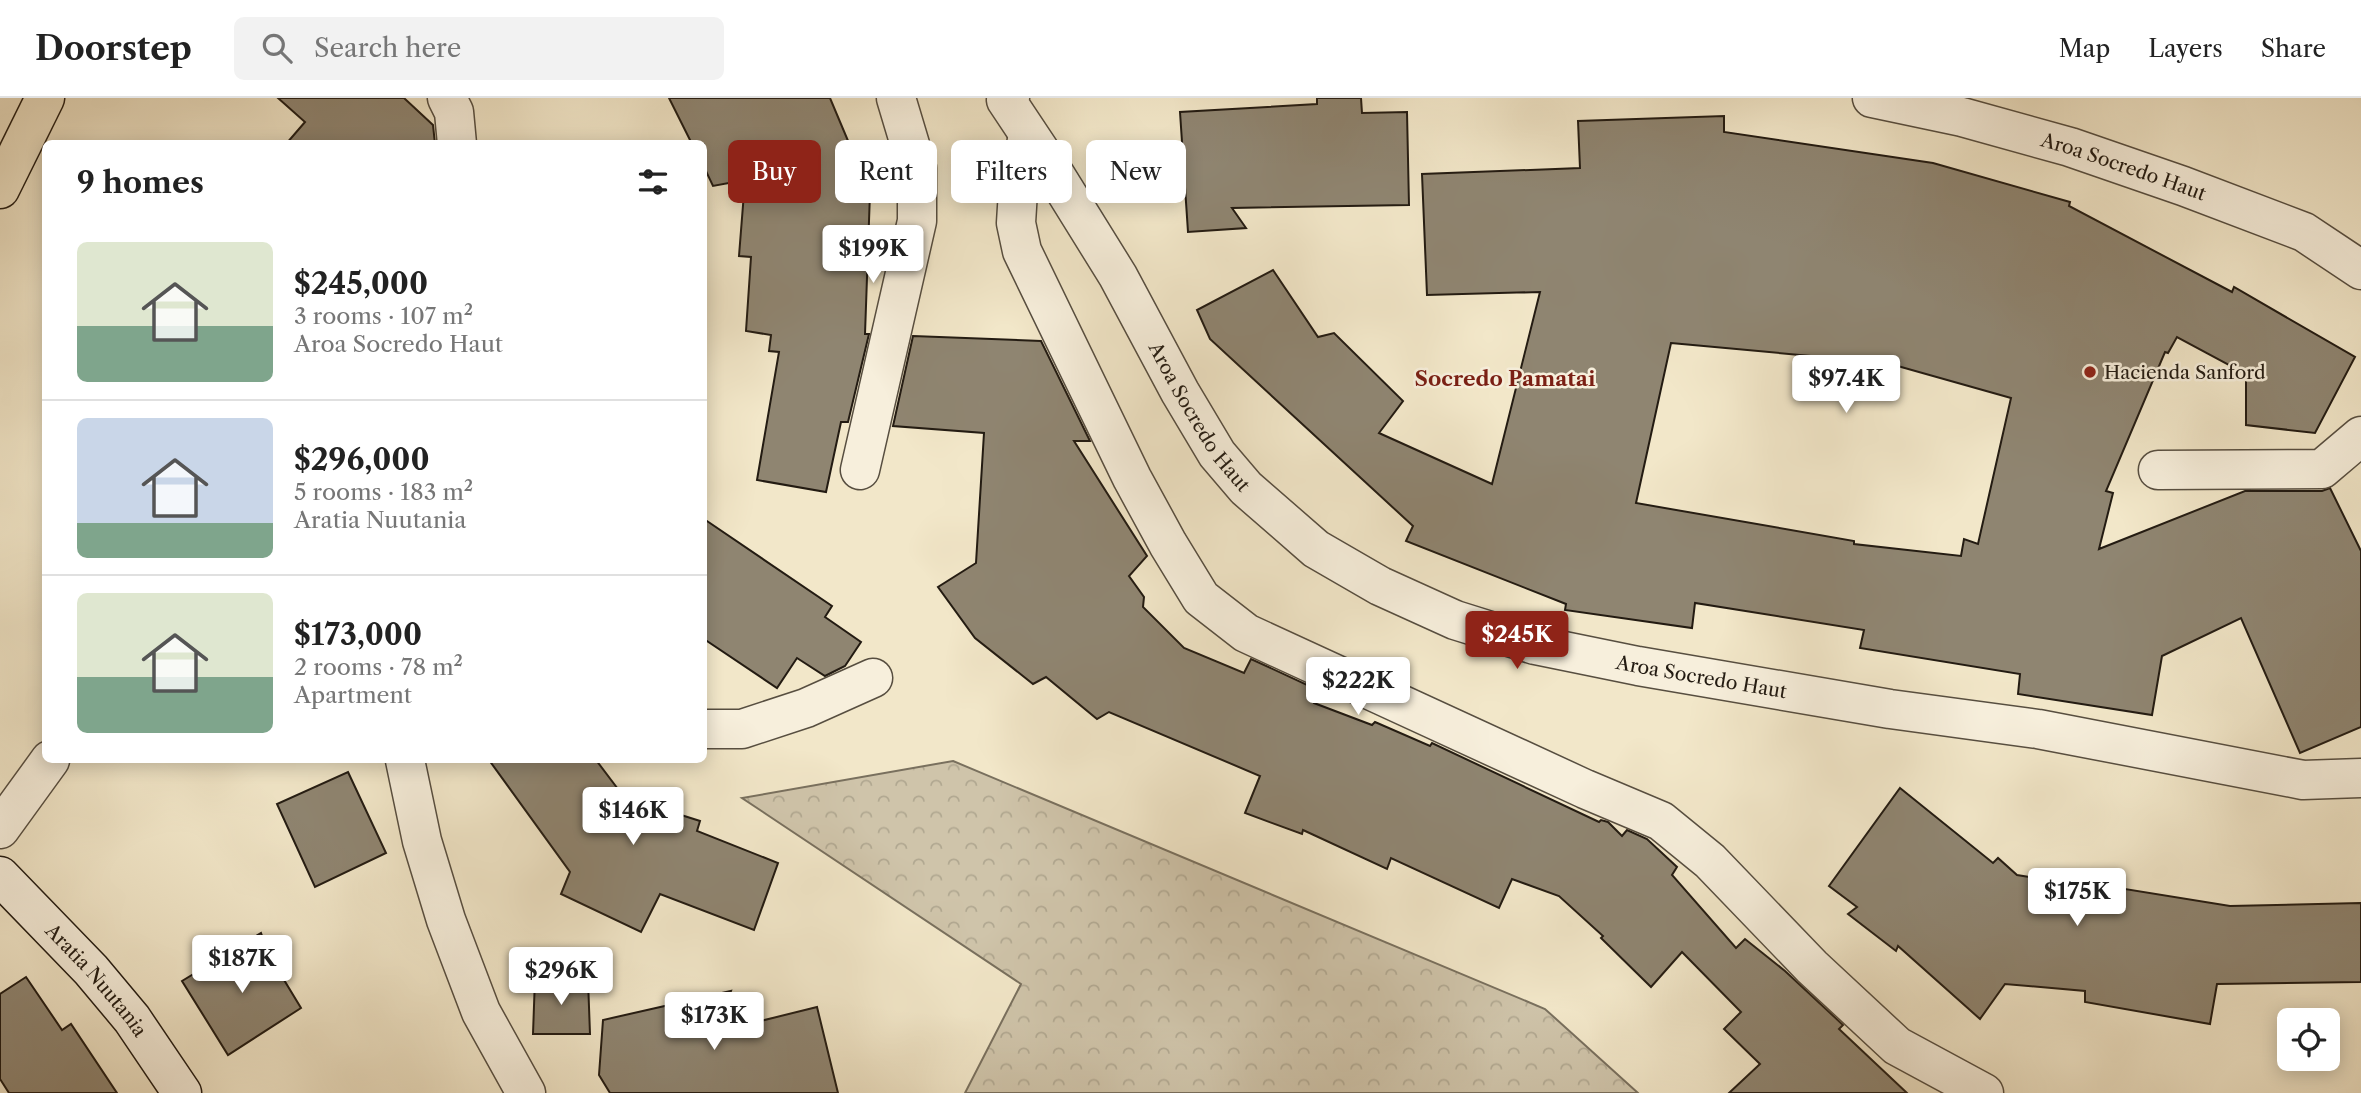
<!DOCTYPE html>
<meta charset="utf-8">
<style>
:root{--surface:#fff;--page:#f2f2f2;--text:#222;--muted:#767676;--line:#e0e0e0;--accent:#8f2418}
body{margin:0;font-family:"Libre Caslon Text",serif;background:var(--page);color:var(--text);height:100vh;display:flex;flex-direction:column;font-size:26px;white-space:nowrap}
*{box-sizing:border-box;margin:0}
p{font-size:23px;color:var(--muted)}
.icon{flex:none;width:38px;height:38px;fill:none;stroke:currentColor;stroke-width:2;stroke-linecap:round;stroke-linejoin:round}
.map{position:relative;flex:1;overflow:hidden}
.drawer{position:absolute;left:42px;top:42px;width:665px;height:623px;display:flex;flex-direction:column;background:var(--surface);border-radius:10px;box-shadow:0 4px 18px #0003}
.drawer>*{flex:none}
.hud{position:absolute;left:728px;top:42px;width:665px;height:63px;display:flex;gap:14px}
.fabs{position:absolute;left:2277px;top:910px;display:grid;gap:14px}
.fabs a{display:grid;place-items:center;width:63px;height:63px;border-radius:10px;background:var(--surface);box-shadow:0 4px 18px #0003;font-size:35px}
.price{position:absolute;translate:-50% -60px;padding:0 16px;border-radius:7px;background:#fff;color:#222;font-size:23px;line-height:46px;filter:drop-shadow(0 2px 4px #0008)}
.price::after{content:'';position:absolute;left:50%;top:42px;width:21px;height:16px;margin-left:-10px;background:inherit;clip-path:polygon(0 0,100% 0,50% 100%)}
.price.selected{background:var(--accent);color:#fff}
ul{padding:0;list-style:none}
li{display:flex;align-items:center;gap:21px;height:175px;padding:0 35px}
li+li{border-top:2px solid var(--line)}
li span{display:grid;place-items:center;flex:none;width:196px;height:140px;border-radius:10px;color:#555}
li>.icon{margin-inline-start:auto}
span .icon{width:84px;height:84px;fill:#fffc;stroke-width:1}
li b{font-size:30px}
h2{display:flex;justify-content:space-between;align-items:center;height:84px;padding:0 35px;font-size:30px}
.tag{padding:0 24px;border-radius:10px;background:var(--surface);box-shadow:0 4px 18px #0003;font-size:24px;line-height:63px}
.tag.selected{background:var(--accent);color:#fff}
header{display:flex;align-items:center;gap:42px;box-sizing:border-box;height:98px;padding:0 35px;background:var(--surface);border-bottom:2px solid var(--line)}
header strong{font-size:33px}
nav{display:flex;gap:38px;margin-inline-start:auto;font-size:24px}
.search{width:490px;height:63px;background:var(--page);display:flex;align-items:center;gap:18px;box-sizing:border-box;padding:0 24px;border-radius:10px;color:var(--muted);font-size:26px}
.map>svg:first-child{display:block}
.forest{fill:url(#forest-crowns);stroke:#79705e;stroke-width:2}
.building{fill:#8f8571;stroke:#231b12;stroke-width:2;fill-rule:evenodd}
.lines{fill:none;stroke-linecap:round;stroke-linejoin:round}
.street-casing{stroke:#574e40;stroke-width:41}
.secondary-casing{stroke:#231b12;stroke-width:41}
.highway-casing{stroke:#231b12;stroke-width:41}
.street{stroke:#f7efdc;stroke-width:38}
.secondary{stroke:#f7efdc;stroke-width:38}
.highway{stroke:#f2e7c9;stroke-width:38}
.poi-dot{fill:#8f2418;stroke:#f7efdc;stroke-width:2.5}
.labels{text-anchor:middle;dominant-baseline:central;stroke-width:5;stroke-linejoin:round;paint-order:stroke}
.street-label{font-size:19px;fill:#231b12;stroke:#f7efdc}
.poi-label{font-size:19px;fill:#231b12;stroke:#f7efdc;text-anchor:start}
.neighbourhood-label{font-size:21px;font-weight:bold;fill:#7a1f14;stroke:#f7efdc}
</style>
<header>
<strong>Doorstep</strong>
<div class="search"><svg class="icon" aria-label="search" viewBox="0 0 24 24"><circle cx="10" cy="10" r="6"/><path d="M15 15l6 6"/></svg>Search here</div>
<nav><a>Map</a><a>Layers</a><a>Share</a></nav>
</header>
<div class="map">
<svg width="2361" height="995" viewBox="0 0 2361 995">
<defs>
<pattern id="forest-crowns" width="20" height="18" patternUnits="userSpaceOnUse" patternTransform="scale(1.75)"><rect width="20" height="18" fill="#cfc4aa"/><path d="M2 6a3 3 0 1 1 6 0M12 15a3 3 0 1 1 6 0" fill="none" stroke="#b1a891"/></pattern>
</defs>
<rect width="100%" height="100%" fill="#f2e7c9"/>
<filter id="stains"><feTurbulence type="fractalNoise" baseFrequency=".00286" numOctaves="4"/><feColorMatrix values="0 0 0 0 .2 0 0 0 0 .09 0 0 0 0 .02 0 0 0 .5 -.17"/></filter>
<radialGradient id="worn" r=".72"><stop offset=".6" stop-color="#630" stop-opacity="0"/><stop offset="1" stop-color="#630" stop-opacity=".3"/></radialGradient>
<path class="forest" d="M 953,663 L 1545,911 L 1638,995 L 965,995 L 1021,886 L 742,700 Z"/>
<g class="building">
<path d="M 278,0 L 404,0 L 433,27 L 435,46 L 286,46 L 305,24 Z"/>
<path d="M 669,0 L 830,0 L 870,95 L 865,236 L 869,236 L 848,324 L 841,324 L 826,394 L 757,382 L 779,254 L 769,253 L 771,237 L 746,233 L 751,159 L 739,158 L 745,82 L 713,88 L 704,69 L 704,46 L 692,46 Z"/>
<path d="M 1317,0 L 1361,0 L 1362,15 L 1407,14 L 1409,107 L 1232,110 L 1246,130 L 1188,134 L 1180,14 L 1317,6 Z"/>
<path d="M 1724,18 L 1724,34 L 1933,65 L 2070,104 L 2069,108 L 2232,194 L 2234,189 L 2355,259 L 2315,335 L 2246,327 L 2246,276 L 2177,239 L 2168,255 L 2165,254 L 2106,393 L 2113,395 L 2099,451 L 2245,393 L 2322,393 L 2330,390 L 2361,453 L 2361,629 L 2300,655 L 2241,520 L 2162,558 L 2152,617 L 2018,596 L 2020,576 L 1860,550 L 1864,532 L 1695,505 L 1692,530 L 1565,512 L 1566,506 L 1406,443 L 1413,428 L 1210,241 L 1197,212 L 1273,172 L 1318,239 L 1334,235 L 1403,303 L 1379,335 L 1492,386 L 1540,194 L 1427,197 L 1422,76 L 1580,70 L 1578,23 ZM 1671,245 L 1887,265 L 2011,300 L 1978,446 L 1964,441 L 1961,458 L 1854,446 L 1854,443 L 1636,405 Z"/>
<path d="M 913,238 L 1041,243 L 1090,343 L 1074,343 L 1147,458 L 1129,478 L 1144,499 L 1143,509 L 1184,550 L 1244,575 L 1251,561 L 1316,591 L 1314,605 L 1372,627 L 1375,624 L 1430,648 L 1432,645 L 1599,724 L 1601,722 L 1608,724 L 1622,738 L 1627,732 L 1647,741 L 1677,769 L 1672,777 L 1736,850 L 1745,841 L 1785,873 L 1843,927 L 1839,931 L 1907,995 L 1729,995 L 1760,966 L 1724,931 L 1741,914 L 1682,854 L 1651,889 L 1601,840 L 1603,838 L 1559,798 L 1512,781 L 1499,810 L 1391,760 L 1387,771 L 1303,732 L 1302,736 L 1245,715 L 1260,678 L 1109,614 L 1097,621 L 1046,579 L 1033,586 L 975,540 L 938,489 L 976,465 L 984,335 L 893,328 Z"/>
<path d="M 704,421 L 832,508 L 825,519 L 861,544 L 845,568 L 825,578 L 797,560 L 777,590 L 704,541 Z"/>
<path d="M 489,662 L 596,662 L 624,699 L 700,723 L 697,733 L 778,765 L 754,832 L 660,796 L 641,834 L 561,796 L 570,774 Z"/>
<path d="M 348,674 L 386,755 L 315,789 L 277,706 Z"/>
<path d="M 1900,690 L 1993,765 L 1998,760 L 2017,777 L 2081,787 L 2082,784 L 2230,808 L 2361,805 L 2361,884 L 2217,886 L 2210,926 L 2085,904 L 2085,893 L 2005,886 L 1980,921 L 1898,848 L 1896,853 L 1848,816 L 1857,809 L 1829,788 Z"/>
<path d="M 261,835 L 273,869 L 278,872 L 301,910 L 228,957 L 182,883 Z"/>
<path d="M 26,879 L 62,932 L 71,926 L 117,995 L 9,995 L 0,981 L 0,896 Z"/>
<path d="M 535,880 L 588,882 L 590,936 L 533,936 Z"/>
<path d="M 731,893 L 716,934 L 817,909 L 838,995 L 610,995 L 599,977 L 603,922 Z"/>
</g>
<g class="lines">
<g class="street-casing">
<g id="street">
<path d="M 447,0 L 454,14 L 457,46"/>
<path id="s1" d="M 1010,0 L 1006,2 L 1046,62 L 1118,178 L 1180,294 L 1217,356 L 1246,390 L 1316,451 L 1380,488 L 1455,522 L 1535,547 L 1638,568 L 1890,611 L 2038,631 L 2303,682 L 2361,680"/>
<path id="s2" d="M 1872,0 L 1962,19 L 2070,49 L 2183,88 L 2304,134 L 2361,172"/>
<path d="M 1028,36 L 1018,93 L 1016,125 L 1022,153 L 1132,380 L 1168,446 L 1201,500 L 1246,535 L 1585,691 L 1661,723 L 1710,763 L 1812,869 L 1897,948 L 1984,995"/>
<path d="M 860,372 L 917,123 L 917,70 L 896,0"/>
<path d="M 2158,372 L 2322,371 L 2361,338"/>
<path d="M 704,631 L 742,631 L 806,610 L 873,580"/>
<path d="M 405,662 L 422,743 L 446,822 L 481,914 L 526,995"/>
<path d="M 0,731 L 50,662"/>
</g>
</g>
<g class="secondary-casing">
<g id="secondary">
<path id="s3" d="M 0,778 L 91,872 L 132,921 L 182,995"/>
</g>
</g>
<g class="highway-casing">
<path id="highway" d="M 0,91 L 45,0"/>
</g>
<use href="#street" class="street"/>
<use href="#secondary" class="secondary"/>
<use href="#highway" class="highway"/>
</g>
<circle class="poi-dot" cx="2090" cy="274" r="7"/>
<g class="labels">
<g class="street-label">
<text stroke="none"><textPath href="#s2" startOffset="261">Aroa Socredo Haut</textPath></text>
<text stroke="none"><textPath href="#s1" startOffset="376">Aroa Socredo Haut</textPath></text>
<text stroke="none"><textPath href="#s1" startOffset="964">Aroa Socredo Haut</textPath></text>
<text stroke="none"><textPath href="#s3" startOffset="142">Aratia Nuutania</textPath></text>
</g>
<g class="poi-label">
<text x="2104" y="274">Hacienda Sanford</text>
</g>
<g class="neighbourhood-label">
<text x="1505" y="280">Socredo Pamatai</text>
</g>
</g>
<rect width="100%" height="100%" filter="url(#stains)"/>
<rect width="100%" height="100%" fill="url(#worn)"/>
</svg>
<div class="fabs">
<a><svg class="icon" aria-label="locate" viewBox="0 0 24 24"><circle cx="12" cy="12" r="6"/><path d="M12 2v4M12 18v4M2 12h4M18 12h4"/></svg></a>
</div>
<b class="price" style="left:873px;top:187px">$199K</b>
<b class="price" style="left:1846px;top:317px">$97.4K</b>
<b class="price selected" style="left:1517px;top:573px">$245K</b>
<b class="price" style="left:1358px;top:619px">$222K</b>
<b class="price" style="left:633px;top:749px">$146K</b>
<b class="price" style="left:2077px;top:830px">$175K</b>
<b class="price" style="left:242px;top:897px">$187K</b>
<b class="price" style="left:561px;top:909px">$296K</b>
<b class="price" style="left:714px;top:954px">$173K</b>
<div class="hud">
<a class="tag selected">Buy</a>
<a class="tag">Rent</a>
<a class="tag">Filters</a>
<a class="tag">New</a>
</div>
<section class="drawer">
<h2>9 homes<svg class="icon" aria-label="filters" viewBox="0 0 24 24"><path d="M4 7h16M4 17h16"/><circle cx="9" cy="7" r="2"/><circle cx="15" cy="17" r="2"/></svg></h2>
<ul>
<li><span style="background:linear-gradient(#dfe7d0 60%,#7fa58c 0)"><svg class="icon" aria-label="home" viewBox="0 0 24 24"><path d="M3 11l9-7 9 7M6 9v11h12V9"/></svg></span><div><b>$245,000</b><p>3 rooms · 107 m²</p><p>Aroa Socredo Haut</p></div></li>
<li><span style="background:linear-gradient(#c9d6e8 75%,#7fa58c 0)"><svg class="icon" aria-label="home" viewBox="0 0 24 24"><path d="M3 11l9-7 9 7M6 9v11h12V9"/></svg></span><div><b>$296,000</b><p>5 rooms · 183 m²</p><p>Aratia Nuutania</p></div></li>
<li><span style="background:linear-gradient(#dfe7d0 60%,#7fa58c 0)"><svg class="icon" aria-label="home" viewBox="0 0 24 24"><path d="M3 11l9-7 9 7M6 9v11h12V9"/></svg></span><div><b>$173,000</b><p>2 rooms · 78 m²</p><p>Apartment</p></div></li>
</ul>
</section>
</div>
